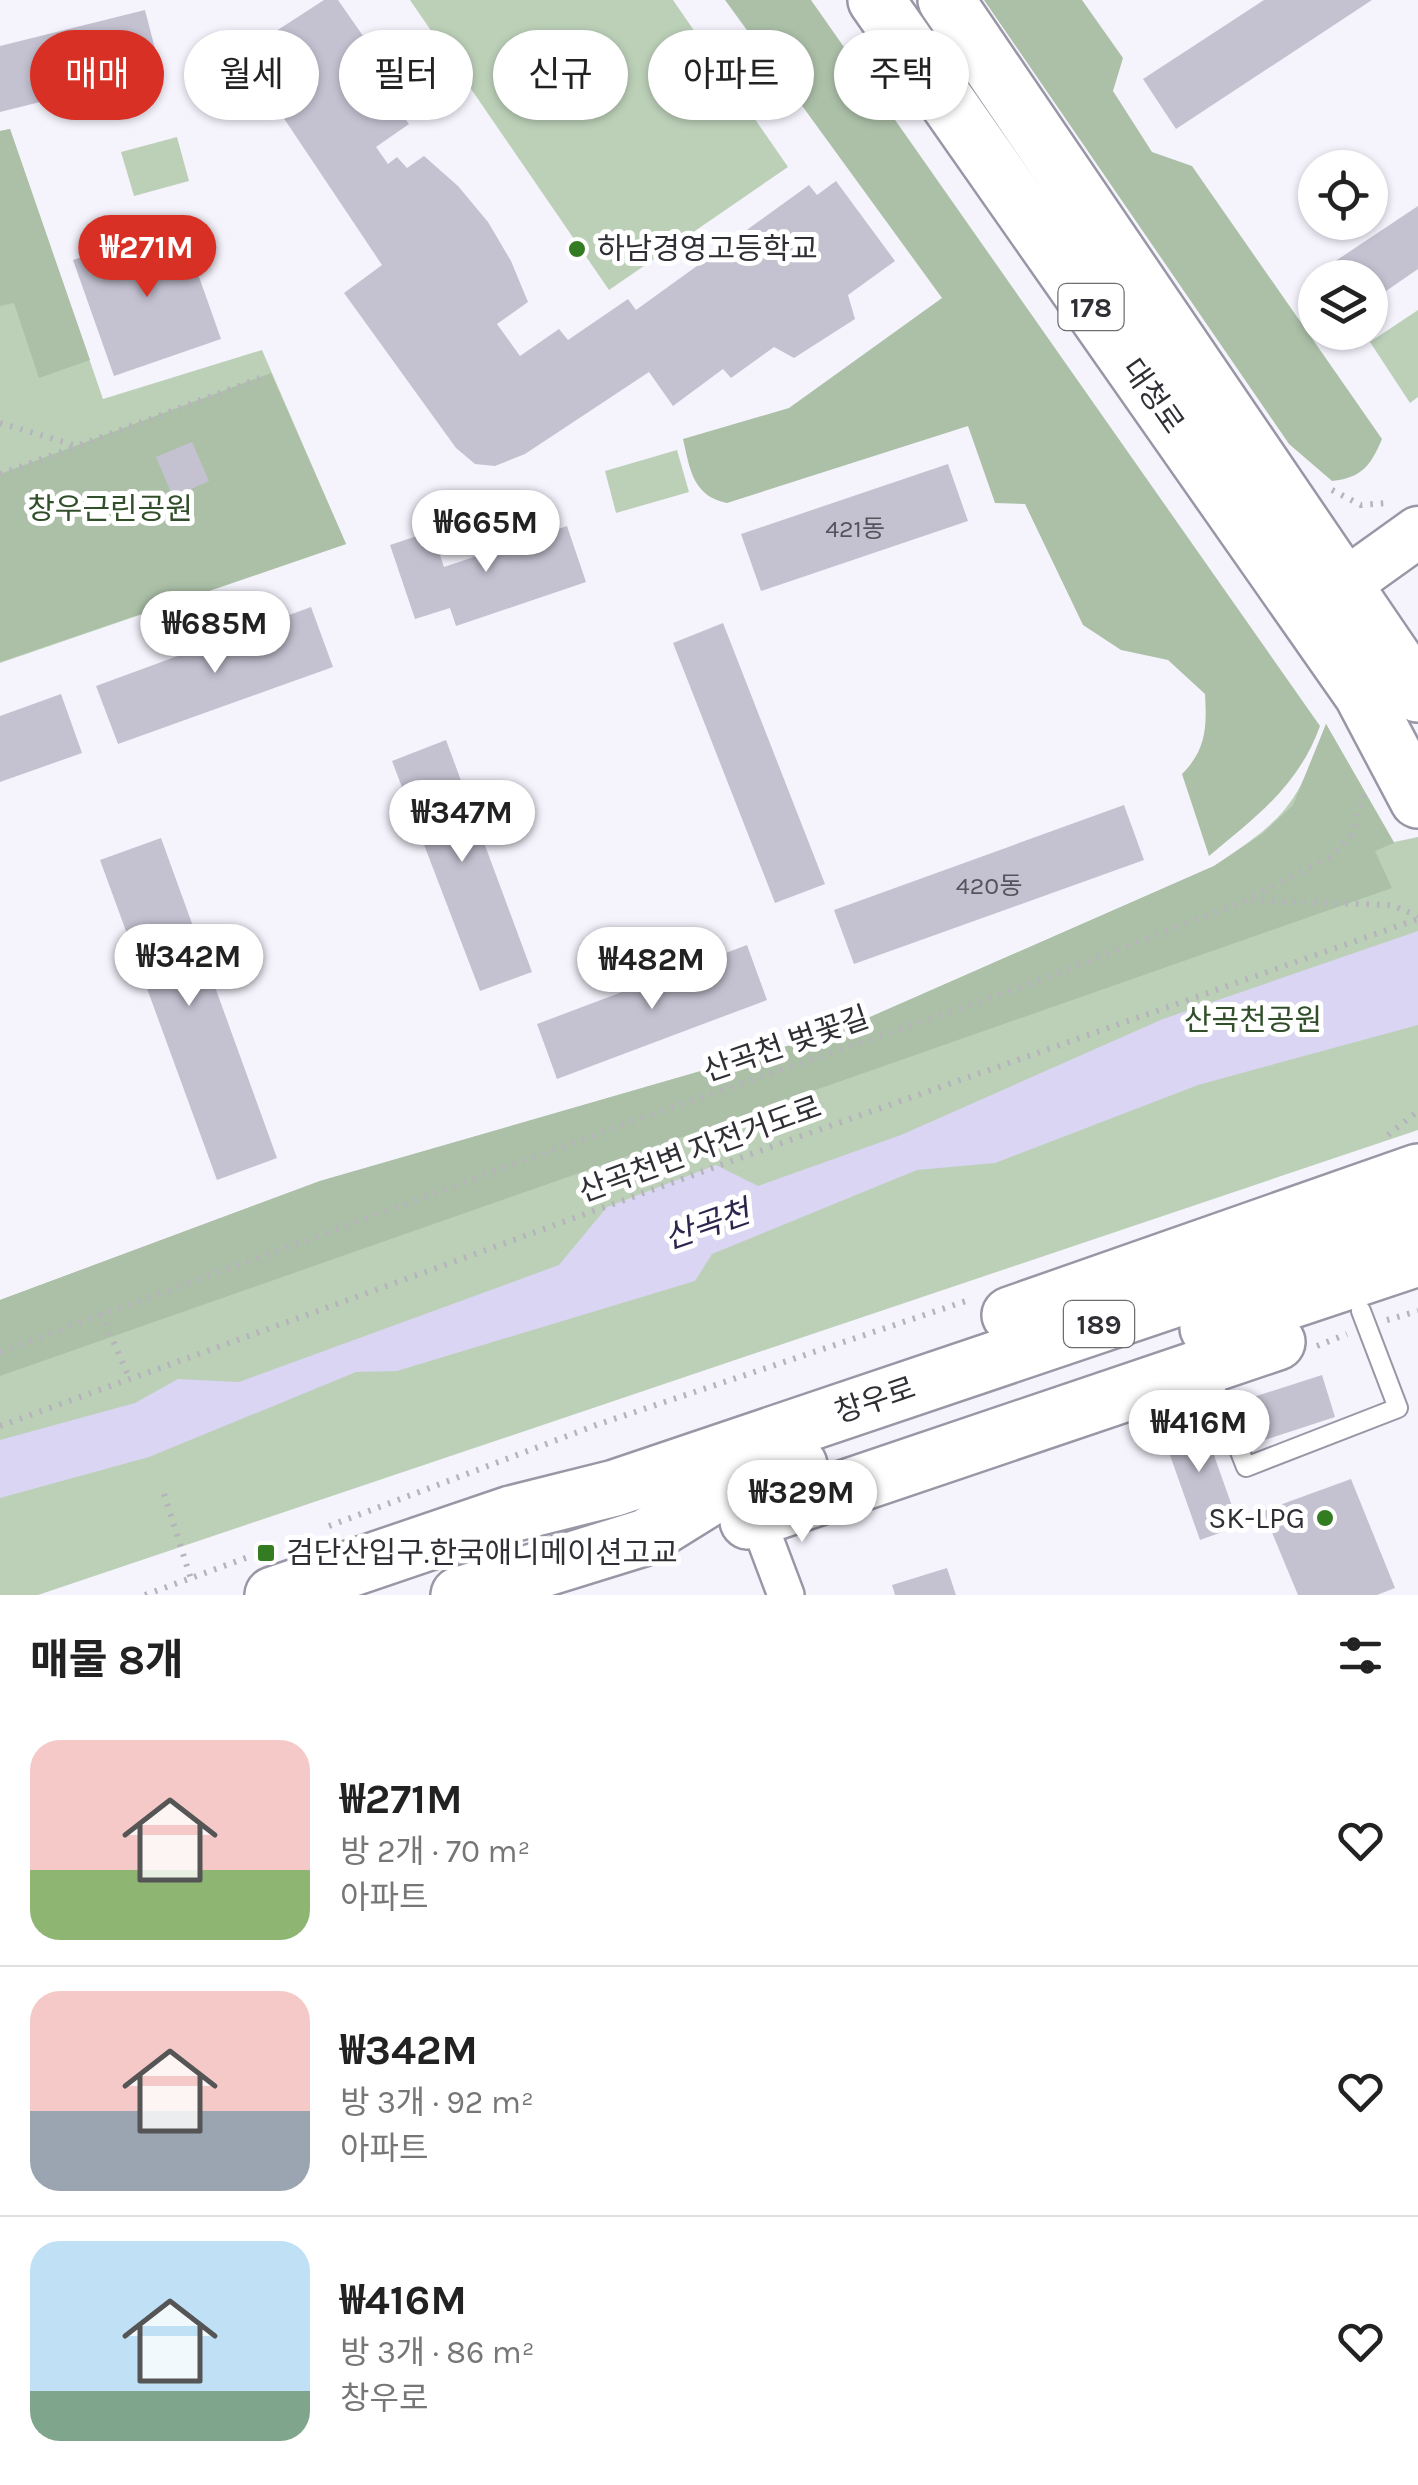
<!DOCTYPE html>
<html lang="ko">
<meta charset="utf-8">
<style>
:root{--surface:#fff;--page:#f2f2f2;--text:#222;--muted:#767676;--line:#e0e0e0;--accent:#d93025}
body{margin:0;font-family:Karla,"Noto Sans KR",sans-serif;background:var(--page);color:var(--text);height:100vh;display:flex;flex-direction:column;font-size:38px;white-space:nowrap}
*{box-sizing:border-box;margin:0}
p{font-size:32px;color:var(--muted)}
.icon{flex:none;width:55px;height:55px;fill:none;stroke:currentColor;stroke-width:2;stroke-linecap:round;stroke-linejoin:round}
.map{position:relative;height:1595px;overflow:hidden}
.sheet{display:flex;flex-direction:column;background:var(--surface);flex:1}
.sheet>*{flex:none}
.top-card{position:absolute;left:30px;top:30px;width:1360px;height:90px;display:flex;gap:20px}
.controls{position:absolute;left:1298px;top:150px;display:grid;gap:20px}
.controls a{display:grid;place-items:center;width:90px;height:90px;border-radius:50%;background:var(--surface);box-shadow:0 2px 8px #0004;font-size:50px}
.price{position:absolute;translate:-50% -85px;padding:0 22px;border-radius:35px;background:#fff;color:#222;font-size:32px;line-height:65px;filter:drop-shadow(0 2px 5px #0008)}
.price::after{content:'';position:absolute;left:50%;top:60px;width:30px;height:22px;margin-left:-15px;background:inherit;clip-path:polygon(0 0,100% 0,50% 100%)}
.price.current{background:var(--accent);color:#fff}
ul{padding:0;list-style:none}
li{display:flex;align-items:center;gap:30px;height:250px;padding:0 30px}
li+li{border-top:2px solid var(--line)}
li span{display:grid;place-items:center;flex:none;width:280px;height:200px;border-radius:30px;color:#555}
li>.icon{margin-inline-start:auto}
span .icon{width:120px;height:120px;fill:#fffc;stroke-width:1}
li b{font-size:42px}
h2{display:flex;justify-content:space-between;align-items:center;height:120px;padding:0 30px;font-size:42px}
.chip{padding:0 35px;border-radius:45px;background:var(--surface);box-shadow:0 2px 8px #0004;font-size:35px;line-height:90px}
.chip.current{background:var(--accent);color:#fff}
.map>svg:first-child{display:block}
.green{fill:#bcd0b8}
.forest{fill:#acc0a8}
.water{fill:#d9d5f2}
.building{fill:#c4c2d1}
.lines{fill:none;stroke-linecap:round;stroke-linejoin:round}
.lane-casing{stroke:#9997a6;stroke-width:22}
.street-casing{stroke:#9997a6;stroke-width:40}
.secondary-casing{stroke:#9997a6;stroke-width:55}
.primary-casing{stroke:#9997a6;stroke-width:60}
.path{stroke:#b5b4bc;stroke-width:6;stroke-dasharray:2.5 8;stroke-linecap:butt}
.lane{stroke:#fff;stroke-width:18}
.street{stroke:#fff;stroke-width:35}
.secondary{stroke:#fff;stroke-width:50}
.primary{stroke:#fff;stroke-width:55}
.poi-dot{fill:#337c22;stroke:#fff;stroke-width:4}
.labels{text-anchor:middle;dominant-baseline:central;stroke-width:10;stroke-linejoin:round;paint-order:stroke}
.number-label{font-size:25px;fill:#55545c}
.shield{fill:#fff;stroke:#6e6d72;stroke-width:2.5}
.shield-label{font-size:28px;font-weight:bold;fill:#302f35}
.poi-label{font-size:30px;fill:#302f35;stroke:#fff;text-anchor:start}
.street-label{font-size:30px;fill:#302f35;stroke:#fff}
.park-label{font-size:30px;fill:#314f2a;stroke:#fff}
.water-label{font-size:32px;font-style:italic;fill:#2e254d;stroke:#fff}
</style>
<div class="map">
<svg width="1418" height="1595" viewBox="0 0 1418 1595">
<rect width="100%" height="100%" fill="#f5f4fd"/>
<g class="green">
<path d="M 410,0 L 673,0 L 788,167 L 609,290 Z"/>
<path d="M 10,129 L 103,399 L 262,350 L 346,544 L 0,663 L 0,131 Z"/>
<path d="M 177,137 L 189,181 L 134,196 L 121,152 Z"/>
<path d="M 1418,310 L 1418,397 L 1410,403 L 1370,342 Z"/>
<path d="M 677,450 L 689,492 L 616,513 L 605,471 Z"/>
<path d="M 1326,724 L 1394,842 L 1418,837 L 1418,1130 L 38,1595 L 0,1595 L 0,1300 L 320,1181 L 836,1032 L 1214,866 C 1287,817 1296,807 1326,724 Z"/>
</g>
<g class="forest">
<path d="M 725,0 L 811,0 L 1320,726 C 1299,785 1256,817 1209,856 L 1182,774 C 1206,750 1207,728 1205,694 L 1168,660 L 1121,650 L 1083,625 L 1025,504 L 995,503 L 968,426 L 727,503 C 693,496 690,470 683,439 L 789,408 L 942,298 Z"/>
<path d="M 984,0 L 1082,0 L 1123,58 L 1113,91 L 1152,152 L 1192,166 L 1382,439 C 1371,465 1362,478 1332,481 L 1289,444 Z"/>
<path d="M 10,129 L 90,360 L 39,378 L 14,303 L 0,306 L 0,131 Z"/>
<path d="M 271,373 L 346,544 L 0,662 L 0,474 Z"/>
<path d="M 1326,724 L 1394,843 L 1375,851 L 1392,888 L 0,1376 L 0,1300 L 320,1181 L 836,1032 L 1214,866 L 1262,834 L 1293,805 Z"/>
</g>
<path class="water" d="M 1418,931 L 1418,1025 L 1198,1085 L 995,1163 L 917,1170 L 712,1254 L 695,1281 L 397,1371 L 356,1372 L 149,1457 L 0,1498 L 0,1440 L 135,1403 L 178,1379 L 239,1382 L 559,1265 L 607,1207 L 716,1165 L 758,1186 L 901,1135 L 1163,1019 Z"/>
<g class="building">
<path d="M 324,0 L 338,0 L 405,96 L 394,103 L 409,124 L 376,147 L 388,164 L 397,157 L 407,168 L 424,156 L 458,186 L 488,222 L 511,261 L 528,302 L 497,324 L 520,356 L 559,329 L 568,340 L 628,299 L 636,310 L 809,185 L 817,195 L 836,181 L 895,261 L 848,295 L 855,319 L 794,358 L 774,347 L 731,378 L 723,369 L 673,406 L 649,372 L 525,454 L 495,466 L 475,464 L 456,448 L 344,293 L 382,265 L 283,117 L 312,97 L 273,33 Z"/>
<path d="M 1264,0 L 1372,0 L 1176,129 L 1143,79 Z"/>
<path d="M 145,10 L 161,72 L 0,112 L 0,46 Z"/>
<path d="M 1418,206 L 1418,269 L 1370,302 L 1370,278 L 1315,278 L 1315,298 L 1304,282 Z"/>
<path d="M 180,223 L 221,339 L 114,376 L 73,260 Z"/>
<path d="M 192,442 L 209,481 L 173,497 L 156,457 Z"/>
<path d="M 948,464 L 968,521 L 761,591 L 741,534 Z"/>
<path d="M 567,526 L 586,582 L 456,626 L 450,608 L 415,619 L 390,545 L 432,531 L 444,567 Z"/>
<path d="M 311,607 L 333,667 L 118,744 L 96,686 Z"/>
<path d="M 723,623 L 825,884 L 775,903 L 673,643 Z"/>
<path d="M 61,694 L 82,753 L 0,782 L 0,716 Z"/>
<path d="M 446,740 L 532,972 L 480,991 L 392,761 Z"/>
<path d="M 1124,805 L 1144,860 L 854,964 L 834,910 Z"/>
<path d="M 161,838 L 277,1158 L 217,1180 L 100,860 Z"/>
<path d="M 747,945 L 767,1000 L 557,1079 L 537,1024 Z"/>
<path d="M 1322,1375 L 1335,1417 L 1255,1443 L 1241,1401 Z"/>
<path d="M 1198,1410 L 1239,1526 L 1200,1540 L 1159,1424 Z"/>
<path d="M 1351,1479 L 1395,1588 L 1377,1595 L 1298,1595 L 1263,1511 Z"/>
<path d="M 947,1568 L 956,1595 L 895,1595 L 892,1585 Z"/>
</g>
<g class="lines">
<g class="lane-casing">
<path id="lane" d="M 1209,1373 L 1246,1467 L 1398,1408 L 1361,1311"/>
</g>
<g class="street-casing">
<path id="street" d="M 757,1518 L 786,1595"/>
</g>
<g class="secondary-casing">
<path id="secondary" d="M 1312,608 L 1418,532"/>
</g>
<g class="primary-casing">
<g id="primary">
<path d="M 876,0 L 1362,694 L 1418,800"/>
<path d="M 946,0 L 1418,694"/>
<path d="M 1010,1315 L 1418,1172"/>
<path d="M 1208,1328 L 1418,1258"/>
<path d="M 748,1521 L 1277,1342"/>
<path d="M 273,1595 L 511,1514 L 615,1488 L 1418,1217"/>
<path d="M 459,1595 L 646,1537 L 712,1496 L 799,1465"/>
</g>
</g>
<g class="path">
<path d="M 0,423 L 77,446 L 265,376"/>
<path d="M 0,474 L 77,446"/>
<path d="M 1332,490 L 1361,505 L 1386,503"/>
<path d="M 1251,901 L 1391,905 L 1418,916"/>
<path d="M 1388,1135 L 1418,1111"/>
<path d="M 101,1313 L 130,1380"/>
<path d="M 1387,1320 L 1418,1311"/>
<path d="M 1317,1346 L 1347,1334"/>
<path d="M 0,1352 L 638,1119 L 1008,992 L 1242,902 L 1332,856 L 1352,834 L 1365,792"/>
<path d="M 0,1426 L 787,1141 L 1418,919"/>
<path d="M 164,1494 L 191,1579"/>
<path d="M 329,1526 L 599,1424 L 972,1299"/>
<path d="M 145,1595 L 251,1556"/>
</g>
<use href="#lane" class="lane"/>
<use href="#street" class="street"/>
<use href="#secondary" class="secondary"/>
<use href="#primary" class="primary"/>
</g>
<g class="poi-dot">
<circle cx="577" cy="249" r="10"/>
<circle cx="1325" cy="1518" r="10"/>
<rect x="256" y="1543" width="20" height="20" rx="5"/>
</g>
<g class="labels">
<g class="number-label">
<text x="855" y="528">421동</text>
<text x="989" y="885">420동</text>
</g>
<g class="shield">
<rect x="1058.5" y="284" width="65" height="46" rx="8"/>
<rect x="1064" y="1301" width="70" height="46" rx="8"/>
</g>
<g class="shield-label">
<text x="1091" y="307">178</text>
<text x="1099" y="1324">189</text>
</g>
<g class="poi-label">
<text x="597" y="249">하남경영고등학교</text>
<text x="1305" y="1518" text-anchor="end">SK-LPG</text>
<text x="286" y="1553">검단산입구.한국애니메이션고교</text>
</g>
<g class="street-label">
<text transform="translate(1153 396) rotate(55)">대청로</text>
<text transform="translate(786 1044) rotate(-19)">산곡천 벚꽃길</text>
<text transform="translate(700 1149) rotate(-20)">산곡천변 자전거도로</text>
<text transform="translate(875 1400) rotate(-19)">창우로</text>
</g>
<g class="park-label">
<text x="110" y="509">창우근린공원</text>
<text x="1253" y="1020">산곡천공원</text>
</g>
<g class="water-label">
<text transform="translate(707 1225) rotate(-19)">산곡천</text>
</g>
</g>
</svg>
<div class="controls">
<a><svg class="icon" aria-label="locate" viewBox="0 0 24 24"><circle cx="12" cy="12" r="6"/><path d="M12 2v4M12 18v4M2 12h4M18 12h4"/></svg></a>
<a><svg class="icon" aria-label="layers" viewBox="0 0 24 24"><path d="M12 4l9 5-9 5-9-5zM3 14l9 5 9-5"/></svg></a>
</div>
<b class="price current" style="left:147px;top:300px">₩271M</b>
<b class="price" style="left:486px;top:575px">₩665M</b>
<b class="price" style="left:215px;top:676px">₩685M</b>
<b class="price" style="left:462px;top:865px">₩347M</b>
<b class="price" style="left:189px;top:1009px">₩342M</b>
<b class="price" style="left:652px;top:1012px">₩482M</b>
<b class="price" style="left:1199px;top:1475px">₩416M</b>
<b class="price" style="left:802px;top:1545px">₩329M</b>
<div class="top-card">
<a class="chip current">매매</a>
<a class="chip">월세</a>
<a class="chip">필터</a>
<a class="chip">신규</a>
<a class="chip">아파트</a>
<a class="chip">주택</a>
</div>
</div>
<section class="sheet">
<h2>매물 8개<svg class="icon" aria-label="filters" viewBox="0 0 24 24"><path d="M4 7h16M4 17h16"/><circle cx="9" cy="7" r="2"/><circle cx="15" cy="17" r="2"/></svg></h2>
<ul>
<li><span style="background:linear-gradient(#f6c9c9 65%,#8fb573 0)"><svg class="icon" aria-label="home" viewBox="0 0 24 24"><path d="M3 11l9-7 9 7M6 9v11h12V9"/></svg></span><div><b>₩271M</b><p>방 2개 · 70 m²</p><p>아파트</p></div><svg class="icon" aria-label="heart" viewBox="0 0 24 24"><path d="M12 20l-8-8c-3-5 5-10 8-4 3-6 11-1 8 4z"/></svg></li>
<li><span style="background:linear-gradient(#f6c9c9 60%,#9aa5b1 0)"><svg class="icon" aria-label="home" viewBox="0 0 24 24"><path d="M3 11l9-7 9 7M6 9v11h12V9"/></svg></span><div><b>₩342M</b><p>방 3개 · 92 m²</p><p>아파트</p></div><svg class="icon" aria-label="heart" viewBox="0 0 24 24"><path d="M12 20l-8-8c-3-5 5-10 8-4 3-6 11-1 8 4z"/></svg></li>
<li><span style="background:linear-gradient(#bfe0f5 75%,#7fa58c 0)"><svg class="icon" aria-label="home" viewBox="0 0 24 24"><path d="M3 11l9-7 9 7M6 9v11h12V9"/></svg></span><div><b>₩416M</b><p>방 3개 · 86 m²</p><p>창우로</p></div><svg class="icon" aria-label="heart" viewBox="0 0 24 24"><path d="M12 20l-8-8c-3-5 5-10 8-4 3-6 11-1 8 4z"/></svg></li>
</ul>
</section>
